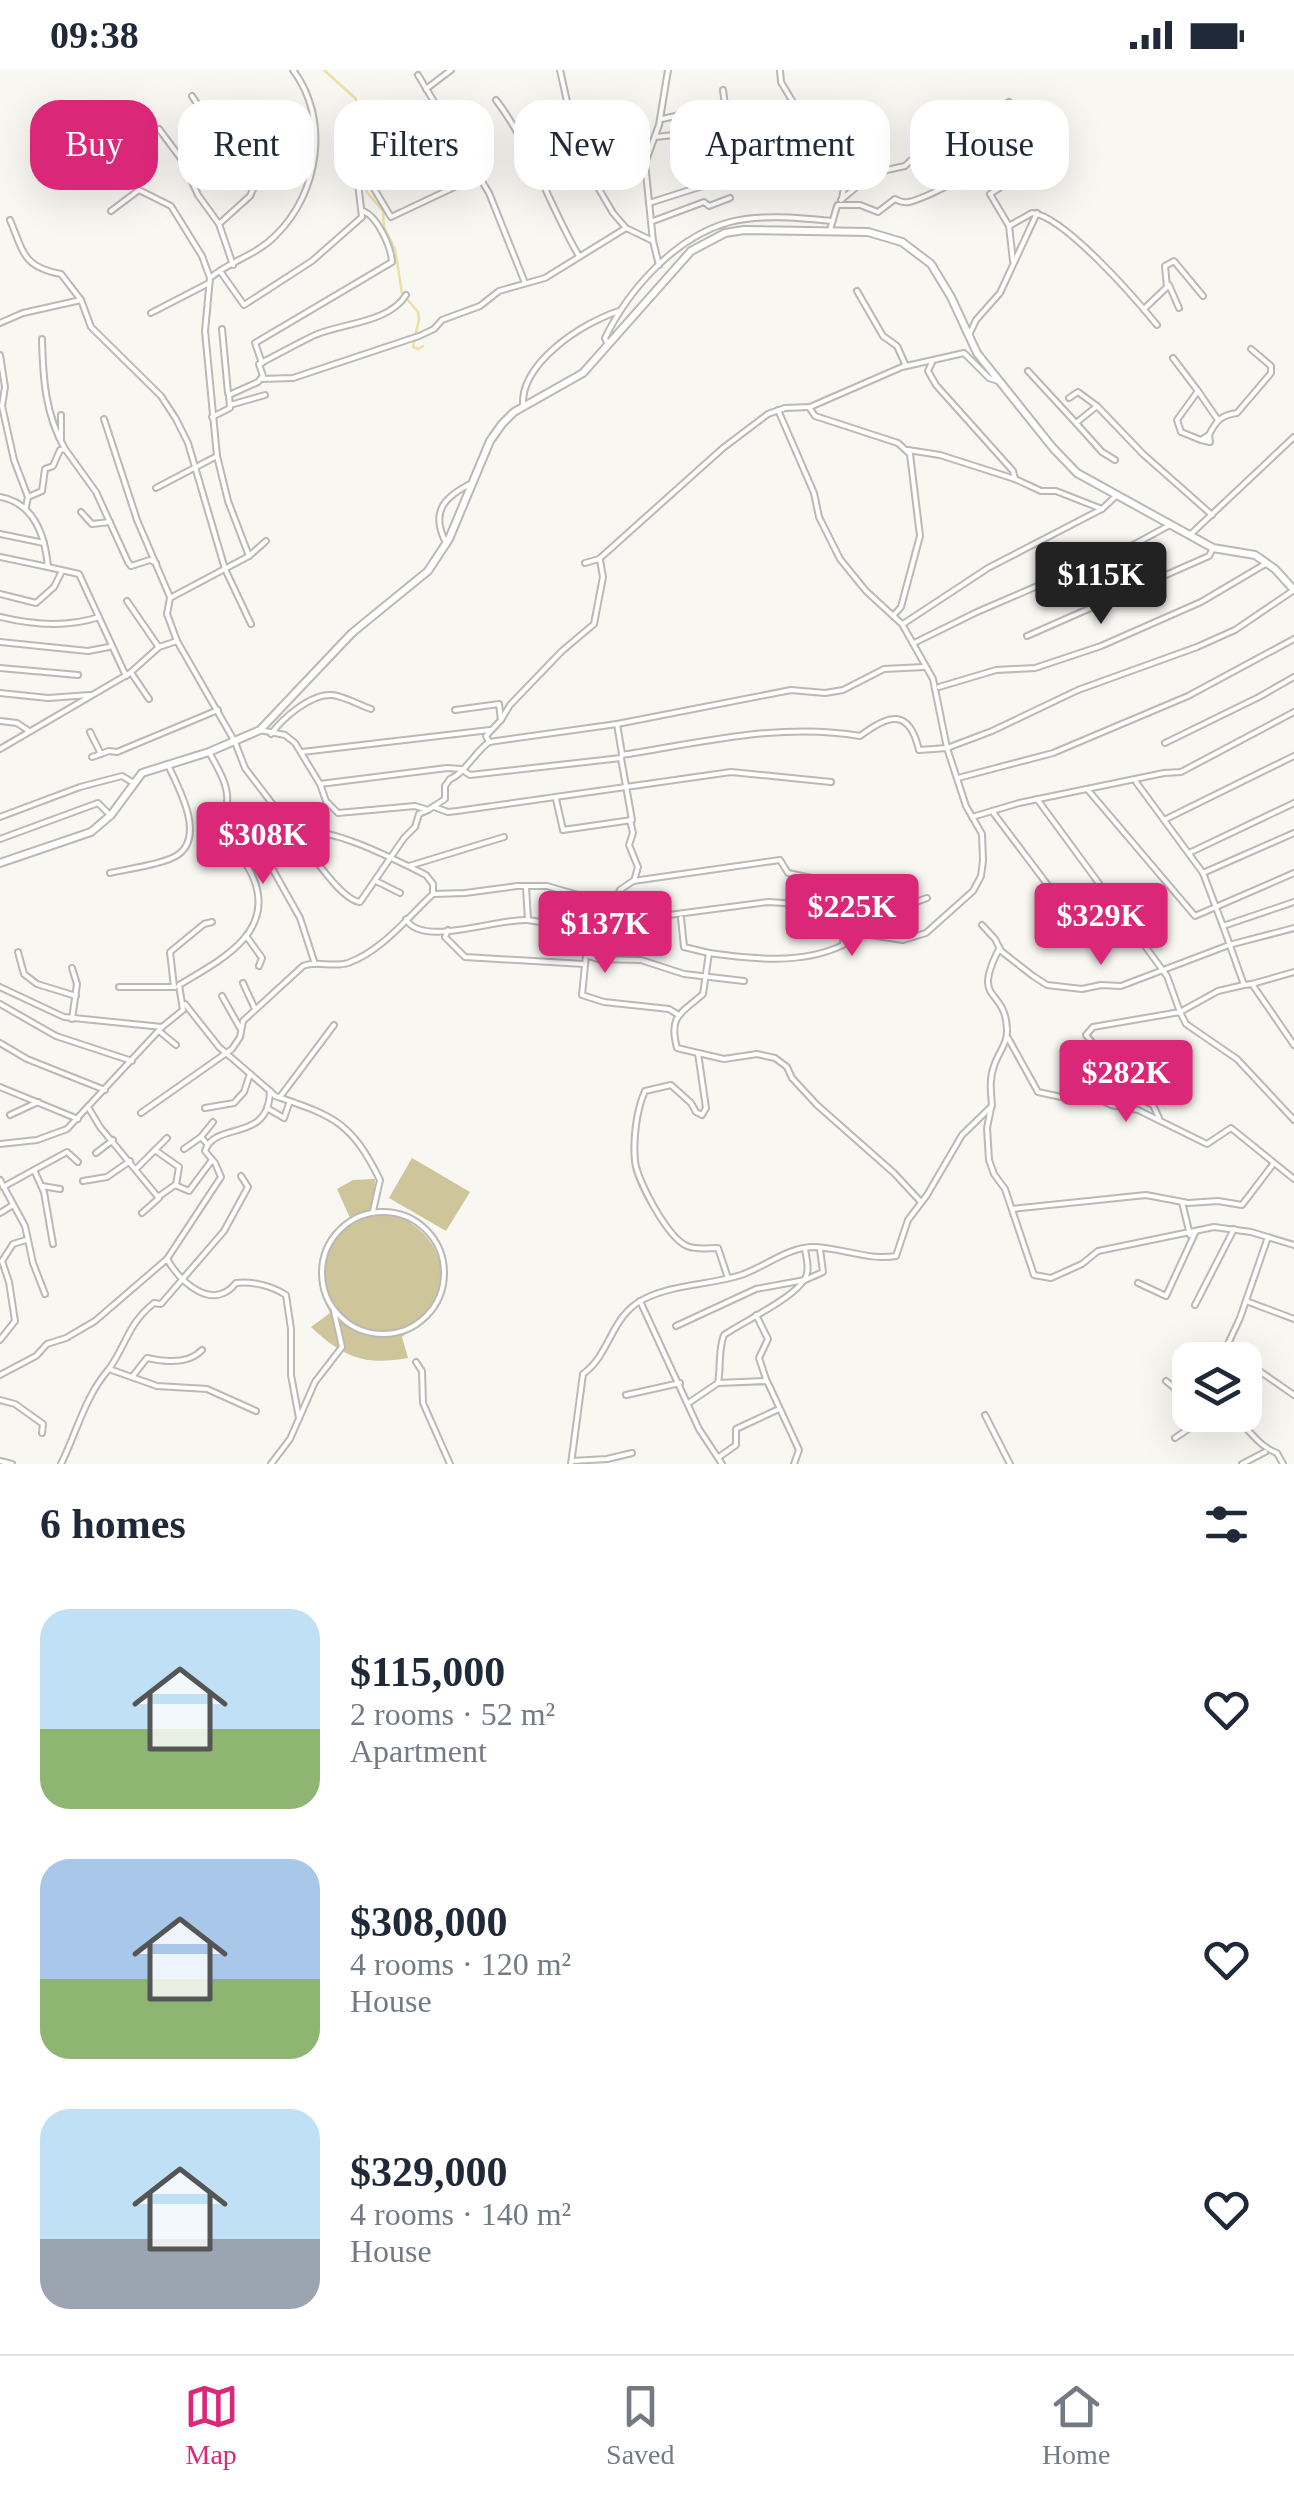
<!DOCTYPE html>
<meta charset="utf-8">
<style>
:root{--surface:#fff;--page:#f6f6f7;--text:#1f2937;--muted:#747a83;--line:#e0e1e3;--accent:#db2777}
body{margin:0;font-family:Georgia,serif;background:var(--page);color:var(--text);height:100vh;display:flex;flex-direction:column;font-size:38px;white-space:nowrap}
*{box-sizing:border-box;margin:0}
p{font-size:32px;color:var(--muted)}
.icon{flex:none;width:55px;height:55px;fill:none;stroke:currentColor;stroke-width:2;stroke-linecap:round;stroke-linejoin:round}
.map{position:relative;height:1394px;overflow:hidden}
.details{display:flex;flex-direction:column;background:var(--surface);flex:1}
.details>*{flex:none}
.top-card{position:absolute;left:30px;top:30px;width:1235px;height:90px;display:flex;gap:20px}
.buttons{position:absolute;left:1172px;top:1272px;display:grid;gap:20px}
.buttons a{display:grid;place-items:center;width:90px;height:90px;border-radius:20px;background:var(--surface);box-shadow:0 10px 40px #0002;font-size:50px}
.price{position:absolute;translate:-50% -85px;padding:0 22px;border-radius:10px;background:var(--accent);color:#fff;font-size:32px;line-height:65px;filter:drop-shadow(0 2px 5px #0008)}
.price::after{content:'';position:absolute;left:50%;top:60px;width:30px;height:22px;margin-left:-15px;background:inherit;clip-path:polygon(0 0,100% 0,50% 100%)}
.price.on{background:#222;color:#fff}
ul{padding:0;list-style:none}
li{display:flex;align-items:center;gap:30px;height:250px;padding:0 40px}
li span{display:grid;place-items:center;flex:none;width:280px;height:200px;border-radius:30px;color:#555}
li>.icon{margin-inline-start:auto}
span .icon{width:120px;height:120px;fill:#fffc;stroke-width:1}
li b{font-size:42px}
h2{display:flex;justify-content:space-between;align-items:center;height:120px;padding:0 40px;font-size:42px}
.pill{padding:0 35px;border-radius:30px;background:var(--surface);box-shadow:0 10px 40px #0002;font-size:35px;line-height:90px}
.pill.on{background:var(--accent);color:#fff}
.status{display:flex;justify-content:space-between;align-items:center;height:70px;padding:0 50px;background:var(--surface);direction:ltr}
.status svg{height:28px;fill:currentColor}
.tabs{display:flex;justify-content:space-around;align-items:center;height:140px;border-top:2px solid var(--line);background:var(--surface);font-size:28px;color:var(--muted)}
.tabs a{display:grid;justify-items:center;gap:5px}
.tabs .on{color:var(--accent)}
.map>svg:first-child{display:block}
.green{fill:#cec59a}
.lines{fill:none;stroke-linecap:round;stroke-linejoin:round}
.stream{stroke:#ece0a7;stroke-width:2.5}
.minor-casing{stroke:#bab9b4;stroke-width:8}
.secondary-casing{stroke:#bab9b4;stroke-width:10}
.minor{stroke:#fff;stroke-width:4}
.secondary{stroke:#fff;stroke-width:6}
</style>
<div class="status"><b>09:38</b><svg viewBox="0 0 49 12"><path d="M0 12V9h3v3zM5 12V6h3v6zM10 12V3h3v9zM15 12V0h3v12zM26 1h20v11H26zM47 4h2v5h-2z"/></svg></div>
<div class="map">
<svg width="1294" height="1394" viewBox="0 0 1294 1394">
<rect width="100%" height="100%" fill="#f8f7f2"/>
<g class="green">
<path d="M 412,1088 L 470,1122 L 446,1161 L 389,1128 Z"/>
<path d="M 375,1109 L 373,1142 C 419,1142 458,1189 435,1234 C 428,1248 414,1257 402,1267 L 408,1288 C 364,1296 343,1287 311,1257 L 330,1243 C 312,1208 318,1171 350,1148 L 337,1119 L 353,1110 Z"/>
</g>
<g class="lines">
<g class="stream">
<path d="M 324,0 L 355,28 L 359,36 L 358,58 L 370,72 L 367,85 L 378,102 L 366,121 L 383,141 L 384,157 L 395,179 L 402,223 L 418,242 L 419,249 L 413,277 L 418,279 L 423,276"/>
<path d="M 96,31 L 117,35 L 148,50"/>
</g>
<g class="minor-casing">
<g id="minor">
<path d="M 560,0 L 568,36 L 565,47 L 567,65 L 613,143 L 626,158"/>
<path d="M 780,0 L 781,12 L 800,44"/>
<path d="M 418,5 L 489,123 L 525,213"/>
<path d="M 426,19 L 451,0"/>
<path d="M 192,26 L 223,74 L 255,115 L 250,126 L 219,154 L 233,195"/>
<path d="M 496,30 C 532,77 549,136 579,186"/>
<path d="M 662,49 L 725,35 L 723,20"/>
<path d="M 753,57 L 820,38 L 839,39 L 852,52 L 861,76 L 847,104 L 842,128"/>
<path d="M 159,59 L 182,90 L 198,125 L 219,154"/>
<path d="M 655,67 L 730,59"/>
<path d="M 460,73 L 378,113 L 373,117 L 391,147 L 478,106"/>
<path d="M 649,133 L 734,106 L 742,99"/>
<path d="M 838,135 L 860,135 L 878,142 L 895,129 C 899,131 905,133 909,132 C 931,127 1014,84 1019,61 C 1021,51 1015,40 1009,32 L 972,55 L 938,64 L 905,96 L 873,103 L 841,130"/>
<path d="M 111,141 L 139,120 L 171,136 L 202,186 L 210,208"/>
<path d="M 10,150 C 24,183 23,197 61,204 L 81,230 L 91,257 L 161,326 L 176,349 L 188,373 L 225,499 L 251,554"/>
<path d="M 653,151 L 704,132 L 709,136 L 730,128"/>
<path d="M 1009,156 L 1032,143 C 1064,146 1135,228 1157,255"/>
<path d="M 830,160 L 837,136"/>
<path d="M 1013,191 L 1009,156 L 990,124 L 1059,80"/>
<path d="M 659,195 L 653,171 L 645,93 L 659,55 L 668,0"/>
<path d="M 220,201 L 244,235 L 312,191 L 362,147 L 358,113 L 360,107 L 374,101 L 376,77 L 441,43"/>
<path d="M 1169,215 L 1179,238"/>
<path d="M 857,221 L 883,266 L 897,276 L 906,296"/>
<path d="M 1144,239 L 1167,217 L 1165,196 L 1174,191 L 1203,226"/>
<path d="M 151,243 L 209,213"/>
<path d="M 0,253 L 23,243 L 81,230"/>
<path d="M 222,259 L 228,323"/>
<path d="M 970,263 L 976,250 L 1000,223 L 1037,143"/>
<path d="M 42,269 C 43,308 45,344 65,379"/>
<path d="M 608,275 L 605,268 C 629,219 675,167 730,152 C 761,144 800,148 832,151"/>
<path d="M 0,285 L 5,317 L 2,336 L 14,390 L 28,427 L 26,437"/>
<path d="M 1173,288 L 1198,321 L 1177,350 L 1181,362 L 1201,370"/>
<path d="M 933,290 L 928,301 L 936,315 L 1013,401 L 1015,409"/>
<path d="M 262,293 L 255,273 L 392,192 C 391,176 377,146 363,141"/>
<path d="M 1028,301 L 1076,353"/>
<path d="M 261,309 L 293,308 L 419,266 L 434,259 L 442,250 L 480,236 L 499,221 L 545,208 L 626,158 L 653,171"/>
<path d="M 1198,321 L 1218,350"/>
<path d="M 1069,328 L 1078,322 L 1097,336"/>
<path d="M 230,335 L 265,325"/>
<path d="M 523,336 C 520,293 582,253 619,241"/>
<path d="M 809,337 L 815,346 L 898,373 L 910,384 L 920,466 L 901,537 L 893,546"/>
<path d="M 778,340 L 814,423 L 819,447 L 840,489 L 866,521 L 902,554 L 933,609 L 947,678 L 992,661 L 1078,620 L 1197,577 L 1235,560 L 1294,520"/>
<path d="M 212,347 L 230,338 L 229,325 L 258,312 L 263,306 L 259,294 C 277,285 296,274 315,265 C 342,253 389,253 406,225"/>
<path d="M 104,349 L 137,450 L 170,527"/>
<path d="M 1209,365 C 1216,351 1221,345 1237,343 L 1271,303 L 1271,296 L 1251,279"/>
<path d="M 1209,365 L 1210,372 L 1201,370 Z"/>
<path d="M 61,370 L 61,345"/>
<path d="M 908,380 L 940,385 L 1015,409 L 1041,421 L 1056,421 L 1102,439 L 1117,425"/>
<path d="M 217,386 L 228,431 L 249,486"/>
<path d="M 1115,390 L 1102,382 L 1076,353 L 1097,336 L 1143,384 L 1212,445"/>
<path d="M 156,418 L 217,386 L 205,261 L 210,208 C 230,191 257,185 276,165 C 319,123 330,49 293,0"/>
<path d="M 0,427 C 34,433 45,465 48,497 L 79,504 L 126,606"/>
<path d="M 28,427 L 42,421 L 45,399 L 53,396 L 60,380 L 65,379 L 96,422 L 128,492 L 131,496 L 150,490 L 156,493"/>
<path d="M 81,442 L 92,454 L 110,452"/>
<path d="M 0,464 L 44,473"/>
<path d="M 1191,464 L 1294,367"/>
<path d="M 266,471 L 249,486 L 170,528 L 167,544 L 177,571 L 235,672 L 245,698 L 293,761 C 331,756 392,788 426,805 L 433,814 L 433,824"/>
<path d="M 445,471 C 430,440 446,426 472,413"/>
<path d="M 0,487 L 48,497"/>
<path d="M 585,493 L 599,489 L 723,378 L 768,344 L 785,338 L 810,337 L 902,297 L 964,283 L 989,308 L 998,311"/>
<path d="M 0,524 L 36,533 L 54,517 L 62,501"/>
<path d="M 127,531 L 158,576"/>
<path d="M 0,547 C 33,555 66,558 99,547"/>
<path d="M 903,554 L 988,498 L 1102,439"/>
<path d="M 1027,566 L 1209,486 L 1213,478"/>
<path d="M 0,572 L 88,581 L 109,577"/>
<path d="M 914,573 L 977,542 L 1135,474 L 1168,456"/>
<path d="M 0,598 L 78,605"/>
<path d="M 132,604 L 149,629"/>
<path d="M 939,617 L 996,600 L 1035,598 L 1101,576 L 1201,532 L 1267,493"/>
<path d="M 0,623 L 48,628 L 90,625"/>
<path d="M 455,640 L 499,634 L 501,650 L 486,666 L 489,672"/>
<path d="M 501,650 L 510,635 L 562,581 L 594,554 L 603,507 L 600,490"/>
<path d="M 0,651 L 17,653 L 29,661"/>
<path d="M 617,654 L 622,684"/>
<path d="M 260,660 L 285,665 L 295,673 L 320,714 L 447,698 L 461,699 L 470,705 L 621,688 L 622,685 C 699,673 782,652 860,666 C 889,644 909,638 919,680 L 947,678 L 966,736 L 982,764 L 983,791 L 981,806 L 973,821 L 926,863 L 903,870 L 844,861 L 836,856 L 829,847 L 826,835 L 831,818 L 830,812 L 788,803 L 780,790 L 633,811 L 620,820 L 614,835"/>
<path d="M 90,662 L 101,684"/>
<path d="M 271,664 C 282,649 311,623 332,625 C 344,626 359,635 371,639"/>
<path d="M 1165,673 L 1259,627 L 1294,607"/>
<path d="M 0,679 L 130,603 L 159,577 L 177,571"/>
<path d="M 302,682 L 490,660"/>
<path d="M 92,687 L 109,681 L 117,682 L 218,640"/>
<path d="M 958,708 L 1053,683 L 1188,626 L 1294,569"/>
<path d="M 1136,712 L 1203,803 L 1223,856"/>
<path d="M 320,714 L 326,731 L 338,743 L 415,736 L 428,740 L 445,729 L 445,716 L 450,709 C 464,704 475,682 489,672 L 617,654 L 791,620 L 825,623 L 843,620 L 884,599 L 924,597"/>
<path d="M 1088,720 L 1195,846 L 1294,803"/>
<path d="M 556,729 L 563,760 L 632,750 L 621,688"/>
<path d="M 1037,729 L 1167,906 L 1180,942 L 1218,921 L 1244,915"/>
<path d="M 227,735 L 259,775 L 300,848 L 314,891"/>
<path d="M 434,737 L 448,742 L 457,741 L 731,702 L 831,712"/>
<path d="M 992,741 L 1056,826 L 1057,838"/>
<path d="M 0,747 L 80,717 L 122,706 L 132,712"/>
<path d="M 972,747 L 1019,733 L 1164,703 L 1181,702 L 1294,642"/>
<path d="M 1166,749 L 1294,686"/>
<path d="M 630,750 L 633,763 L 629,775 L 638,797 L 634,811"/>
<path d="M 293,761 C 308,778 340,830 360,832 L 404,768 L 415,757 L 419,744 L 428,740"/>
<path d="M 0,769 L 98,733 L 109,744"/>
<path d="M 1189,783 L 1294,733"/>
<path d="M 409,796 L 504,767"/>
<path d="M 110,803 C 127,799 166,794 179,784 C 205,764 178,717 168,695"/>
<path d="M 1203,803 L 1294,763"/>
<path d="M 376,811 L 400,823"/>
<path d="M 526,817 L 528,850"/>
<path d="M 1294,832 L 1223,856 L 1244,915 L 1252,914 L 1294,975"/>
<path d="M 681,848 L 684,877 L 709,883"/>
<path d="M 406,849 C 421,878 498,848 527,850 C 544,852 564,857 582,860 L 587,862 L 586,885 L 598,889 L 641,890 L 684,904 L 744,911"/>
<path d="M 982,855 L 995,869 L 1001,881 L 1033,906 L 1047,915 L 1082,919 L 1101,915 L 1121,916 L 1229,875 L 1294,858"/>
<path d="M 448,860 L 445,867 L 465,887 L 584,894"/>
<path d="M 247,867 L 262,888 L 259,896"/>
<path d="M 18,882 L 24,904 L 37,914 L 76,926"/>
<path d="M 586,885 L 582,925 L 604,932 L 669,939 L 677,944"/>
<path d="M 243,913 L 255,939"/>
<path d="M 1252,914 L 1294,902"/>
<path d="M 0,917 L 64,947 L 162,957"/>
<path d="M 119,917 L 175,917"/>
<path d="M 174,917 L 170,882 L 204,854 L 212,852"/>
<path d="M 222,926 L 240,958"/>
<path d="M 0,934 L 56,966 L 132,991"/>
<path d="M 72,949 L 77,914 L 72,898"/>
<path d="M 159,961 L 176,975"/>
<path d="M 1008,968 L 1038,1022 L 1080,1031 L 1099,1029 L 1111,1035 L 1138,1040 L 1207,1074 L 1231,1058 L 1294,1109"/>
<path d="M 0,973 L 27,989 L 105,1020"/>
<path d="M 698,983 L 724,989 L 757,984 L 775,988 L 787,997 L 792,1008 L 817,1035 L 894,1103 L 920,1131"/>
<path d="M 0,1017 L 78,1049"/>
<path d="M 270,1021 L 275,1026 C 333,1046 351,1051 380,1110 L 373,1141"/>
<path d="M 280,1027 L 334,955"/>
<path d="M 88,1037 L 100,1057 L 158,1127 L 175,1115 L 189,1121 L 212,1090"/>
<path d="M 205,1038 L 234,1033 L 244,1022 L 250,1004"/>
<path d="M 267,1038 L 284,1048 L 290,1031"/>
<path d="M 991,1038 L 987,1058 L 989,1090 L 994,1104 L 1005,1119 L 1034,1205 L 1051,1208 L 1082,1194 L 1098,1181 L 1214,1157 L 1251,1162 L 1294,1175"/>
<path d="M 141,1043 L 232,979 L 240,967 L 243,951 L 303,896 C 317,890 332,898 348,893 C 382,881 408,847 433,824 L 465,823 L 517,816 L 547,816 L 654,847 L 768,832 L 894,840 L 927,828"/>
<path d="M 10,1045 L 38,1032"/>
<path d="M 1159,1048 L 1153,1035 C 1119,1020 1109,991 1086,965 L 1093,957 L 1180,942 L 1186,954 L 1237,989 L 1294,1050"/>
<path d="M 201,1067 L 213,1052"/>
<path d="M 0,1074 L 37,1070 L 67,1059 L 162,957 L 183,940 L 179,915 C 219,891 277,863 253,807 C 246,791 233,777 225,761 C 219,749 226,743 227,732 C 229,715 217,697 209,682"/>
<path d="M 184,1079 L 201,1067 L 207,1074"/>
<path d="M 155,1080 L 179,1097 L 176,1115"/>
<path d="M 96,1083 L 113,1070"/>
<path d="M 136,1099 L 167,1068"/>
<path d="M 34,1100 L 67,1082 L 78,1092"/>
<path d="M 0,1110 L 25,1156 L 33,1193 L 45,1224"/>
<path d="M 83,1111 L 107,1107 L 130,1091"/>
<path d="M 42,1116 L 60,1119"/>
<path d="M 3,1117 L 34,1100 L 44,1122 L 53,1174"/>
<path d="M 1182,1132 L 1190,1165"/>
<path d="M 1012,1139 L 1146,1125 L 1188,1133 L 1218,1131 L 1242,1135 L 1274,1093"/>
<circle cx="383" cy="1203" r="61"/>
<path d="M 0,1143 L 13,1135"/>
<path d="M 142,1143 L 159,1128"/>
<path d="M 167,1189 L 221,1107 L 215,1093 L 205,1081 C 215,1050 269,1074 270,1021 L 219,977 L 185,934"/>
<path d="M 728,1208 L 718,1178 C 707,1178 696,1180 687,1176 C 668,1168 637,1111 635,1091 C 633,1070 636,1041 645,1021 L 671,1015 L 691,1033 L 696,1042 L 702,1045 L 706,1038 L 698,983 L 677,978 C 668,945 682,943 703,924 L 709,883 C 752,889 802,895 843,875 L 844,861"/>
<path d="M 1138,1213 L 1166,1226 L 1195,1163"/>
<path d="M 640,1231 L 699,1359 L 722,1394"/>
<path d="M 1246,1231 L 1294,1249"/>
<path d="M 1195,1235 L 1234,1159"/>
<path d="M 756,1245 L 768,1269 L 759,1288 L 766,1309"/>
<path d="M 676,1256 L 756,1219 L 805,1210 L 823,1202 L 820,1179"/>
<path d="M 0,1270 L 15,1251 L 9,1212 L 2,1191 L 13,1174 L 26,1170"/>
<path d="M 1243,1290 L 1226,1278 L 1240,1248 L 1268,1167"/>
<path d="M 1245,1291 L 1294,1325"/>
<path d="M 416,1292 L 422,1301 L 423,1333 L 450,1394"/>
<path d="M 109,1299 C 128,1272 127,1255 154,1233 L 161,1234 L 224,1161 L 248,1117 L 241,1106"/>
<path d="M 0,1305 L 36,1286 L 47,1274 L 66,1268 L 95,1251 L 167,1189 C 181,1213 213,1242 236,1213 C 253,1211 272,1216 286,1225 L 291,1259 L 291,1305 L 299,1348"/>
<path d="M 132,1307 L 147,1288 C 165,1292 189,1294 202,1280"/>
<path d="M 1166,1311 L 1190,1331"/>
<path d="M 718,1313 C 721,1297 718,1279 724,1265 C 742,1252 804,1224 807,1203 C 809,1196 806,1186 805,1179"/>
<path d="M 626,1325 L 680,1313"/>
<path d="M 0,1330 L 15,1334 L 43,1354 L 42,1363"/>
<path d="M 690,1332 L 718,1313 L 767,1311 L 799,1380 L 794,1394"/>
<path d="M 985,1345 L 1010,1394"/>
<path d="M 1231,1345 C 1249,1357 1257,1376 1277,1383 L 1283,1394"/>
<path d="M 1175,1368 L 1209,1345"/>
<path d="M 719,1387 L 736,1375 L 736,1359 L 779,1339"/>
<path d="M 0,1391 L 12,1394"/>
<path d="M 572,1391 L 607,1389 L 632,1383"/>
<path d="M 61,1394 C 77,1362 85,1326 109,1299 L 157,1316 L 207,1319 L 256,1341"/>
<path d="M 271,1394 L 290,1369 L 315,1312 L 342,1277 L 334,1241"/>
<path d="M 571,1394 L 583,1304 C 611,1284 610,1246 644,1229 C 674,1214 710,1215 741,1205 C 765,1197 786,1178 812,1177 C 840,1177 869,1191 896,1186 L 908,1150 L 927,1125 L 962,1065 L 992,1036 C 991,1022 989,1009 994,996 C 998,983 1008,973 1007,959 C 1005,916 971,934 999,879 L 1001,881"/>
<path d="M 1242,1394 L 1265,1382"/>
</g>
</g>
<g class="secondary-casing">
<path id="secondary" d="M 0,793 L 91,762 L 111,745 L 142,703 L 209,682 L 260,660 L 352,563 L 428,501 L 449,469 L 490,371 L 502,354 L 514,342 L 583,303 L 691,181 L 725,163 L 744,160 L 868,162 L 902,172 L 931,194 L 951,227 L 977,283 L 1053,378 L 1077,403 L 1213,478 L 1255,485 L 1275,499 L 1294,520"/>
</g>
<use href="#minor" class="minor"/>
<use href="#secondary" class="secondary"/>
</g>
</svg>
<div class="buttons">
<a><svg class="icon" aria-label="layers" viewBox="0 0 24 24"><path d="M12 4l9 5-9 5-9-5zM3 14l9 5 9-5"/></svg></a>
</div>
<b class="price on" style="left:1101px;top:557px">$115K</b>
<b class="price" style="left:263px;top:817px">$308K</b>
<b class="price" style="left:852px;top:889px">$225K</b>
<b class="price" style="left:1101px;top:898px">$329K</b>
<b class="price" style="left:605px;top:906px">$137K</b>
<b class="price" style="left:1126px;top:1055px">$282K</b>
<div class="top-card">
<a class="pill on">Buy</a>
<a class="pill">Rent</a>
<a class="pill">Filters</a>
<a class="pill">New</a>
<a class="pill">Apartment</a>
<a class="pill">House</a>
</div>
</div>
<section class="details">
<h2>6 homes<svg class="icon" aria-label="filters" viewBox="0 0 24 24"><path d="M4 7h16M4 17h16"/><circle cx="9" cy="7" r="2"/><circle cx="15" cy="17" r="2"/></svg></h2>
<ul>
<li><span style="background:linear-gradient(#bfe0f5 60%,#8fb573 0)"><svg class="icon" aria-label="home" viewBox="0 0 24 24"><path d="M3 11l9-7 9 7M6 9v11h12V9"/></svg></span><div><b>$115,000</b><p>2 rooms · 52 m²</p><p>Apartment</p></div><svg class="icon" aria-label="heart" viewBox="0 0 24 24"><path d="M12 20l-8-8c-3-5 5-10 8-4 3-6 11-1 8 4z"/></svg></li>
<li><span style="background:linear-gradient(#a9c7e8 60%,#8fb573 0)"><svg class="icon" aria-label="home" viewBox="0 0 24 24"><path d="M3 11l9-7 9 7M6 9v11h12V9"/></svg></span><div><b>$308,000</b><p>4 rooms · 120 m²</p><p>House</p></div><svg class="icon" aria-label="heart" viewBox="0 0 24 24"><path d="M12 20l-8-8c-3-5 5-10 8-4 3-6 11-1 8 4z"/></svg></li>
<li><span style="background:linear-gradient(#bfe0f5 65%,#9aa5b1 0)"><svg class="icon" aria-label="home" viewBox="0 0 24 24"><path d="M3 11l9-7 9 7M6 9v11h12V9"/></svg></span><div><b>$329,000</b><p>4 rooms · 140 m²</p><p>House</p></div><svg class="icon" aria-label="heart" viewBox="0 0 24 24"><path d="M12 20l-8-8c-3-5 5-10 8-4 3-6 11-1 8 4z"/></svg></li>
</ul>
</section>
<nav class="tabs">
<a class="on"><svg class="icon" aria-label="map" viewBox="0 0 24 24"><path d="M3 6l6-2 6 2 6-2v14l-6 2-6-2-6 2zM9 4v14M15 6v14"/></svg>Map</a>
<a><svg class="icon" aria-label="saved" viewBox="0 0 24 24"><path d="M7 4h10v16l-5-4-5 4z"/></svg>Saved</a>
<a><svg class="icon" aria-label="home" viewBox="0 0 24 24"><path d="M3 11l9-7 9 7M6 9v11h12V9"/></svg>Home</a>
</nav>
